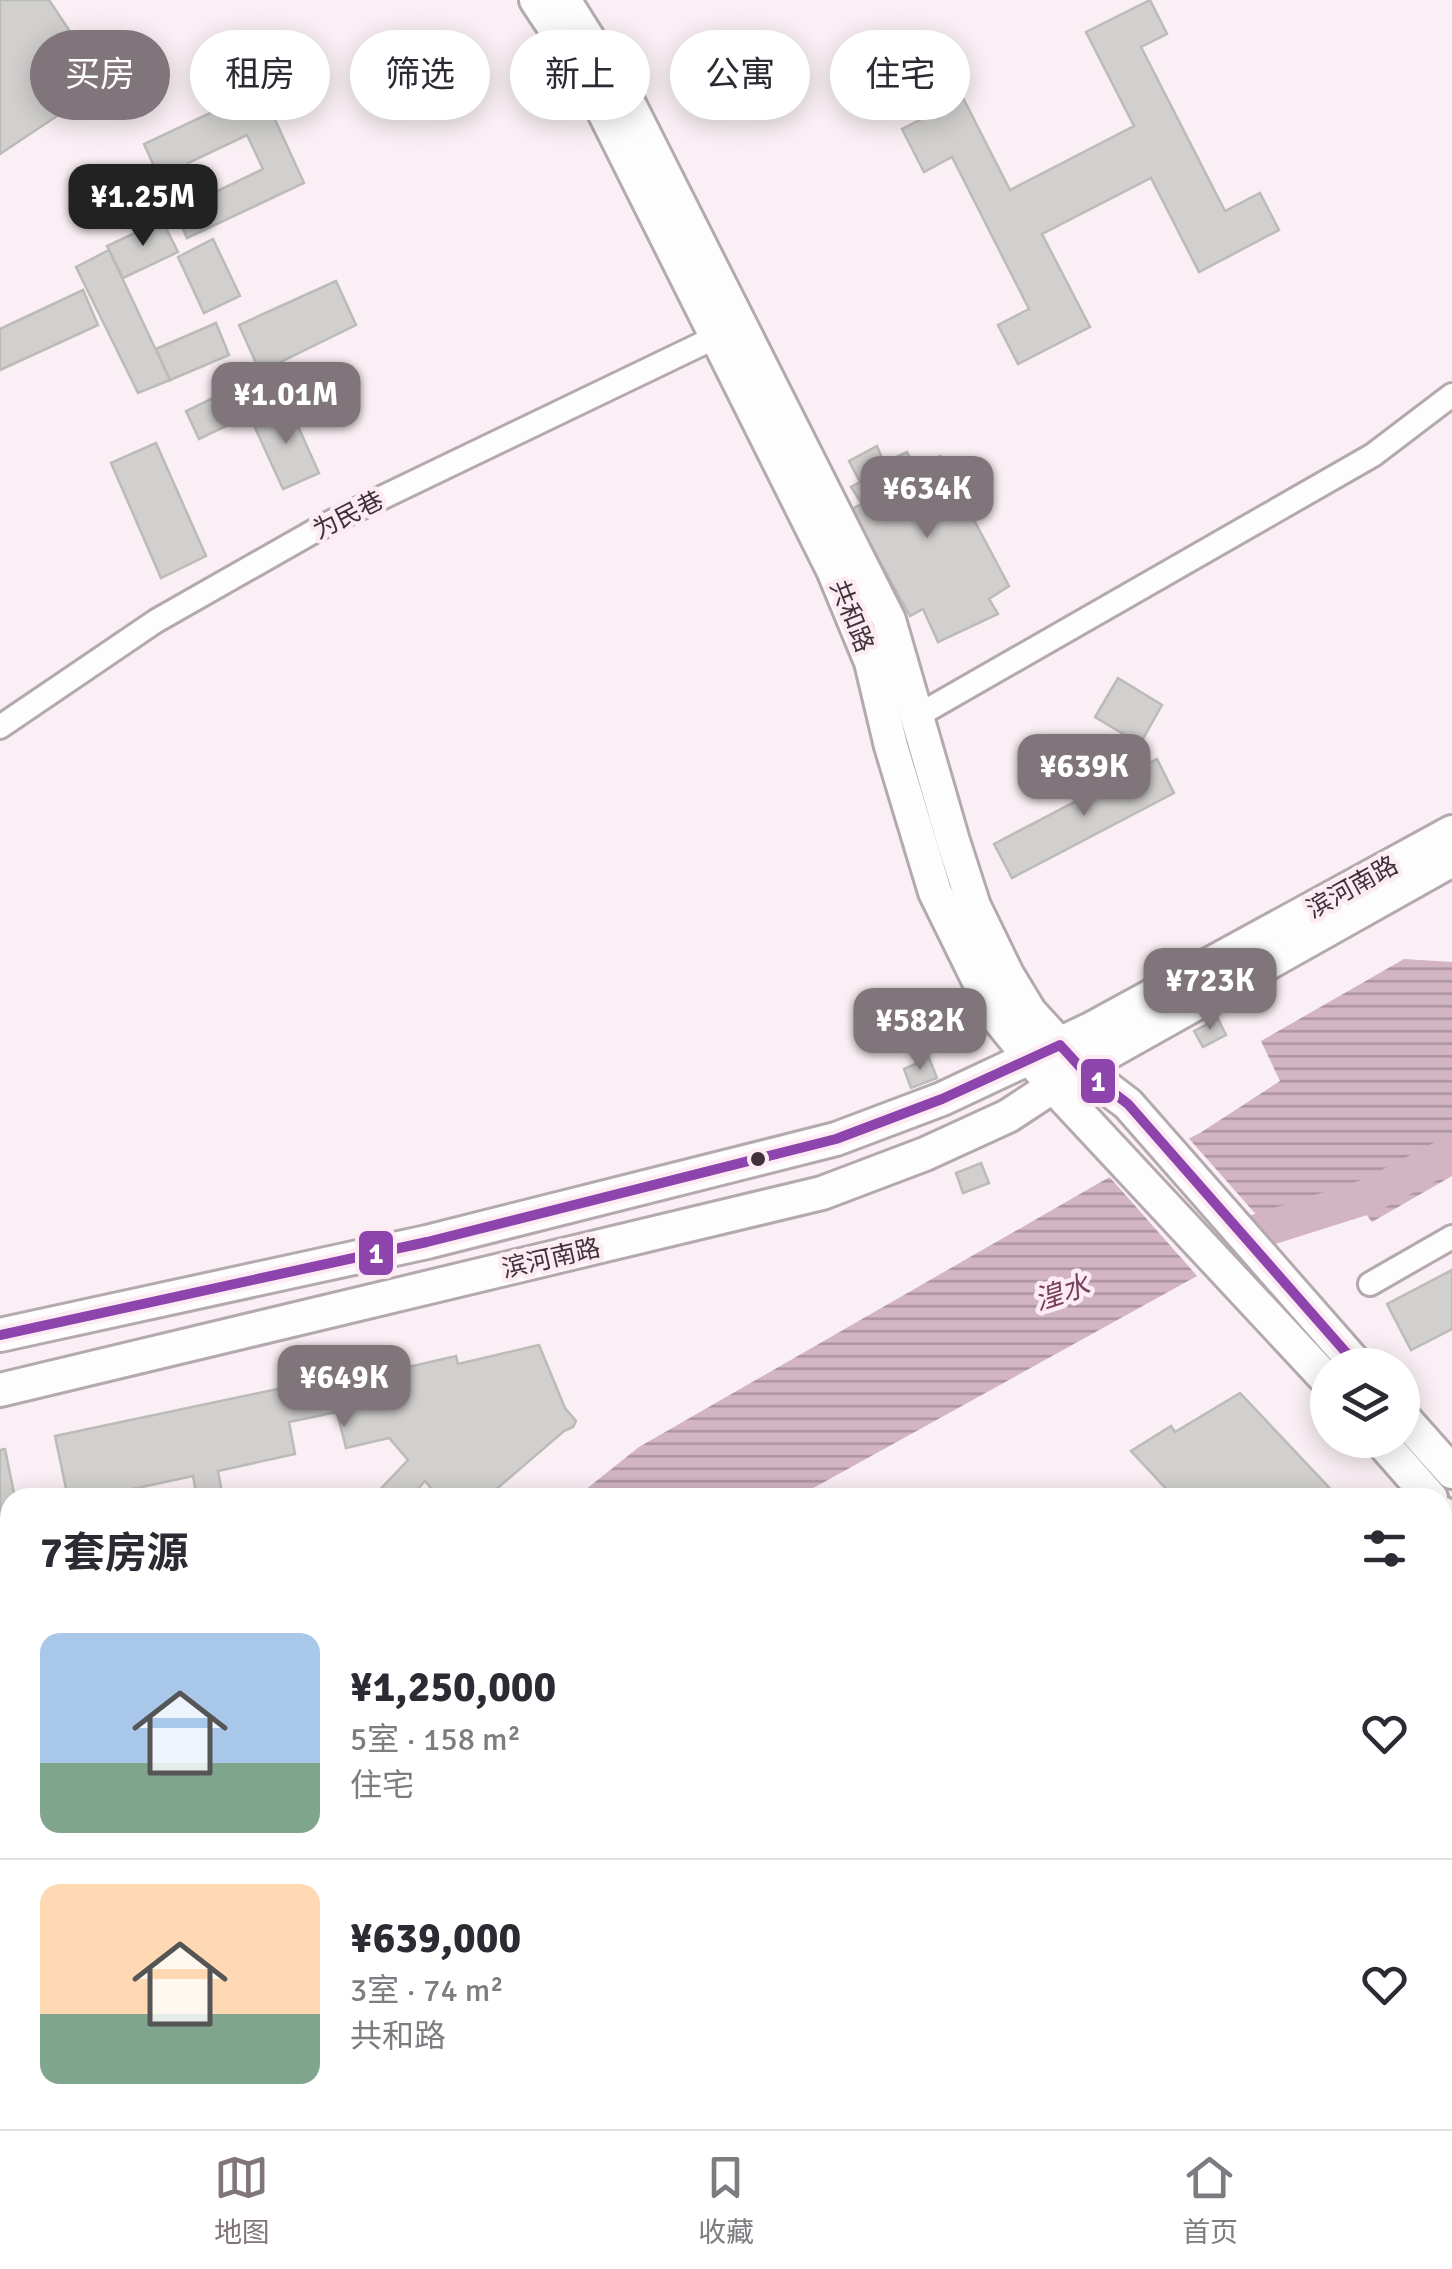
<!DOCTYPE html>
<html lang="zh">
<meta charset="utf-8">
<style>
:root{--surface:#fff;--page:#f7f7f7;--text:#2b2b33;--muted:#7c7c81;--line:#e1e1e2;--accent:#80757a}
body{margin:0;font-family:Signika,"Noto Sans SC",sans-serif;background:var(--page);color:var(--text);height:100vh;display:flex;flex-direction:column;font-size:38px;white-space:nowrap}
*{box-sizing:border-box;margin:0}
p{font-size:32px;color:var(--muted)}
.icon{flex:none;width:55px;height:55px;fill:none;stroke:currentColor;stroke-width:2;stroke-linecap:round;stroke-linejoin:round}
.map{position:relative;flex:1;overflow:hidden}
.details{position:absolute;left:0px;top:1488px;width:1452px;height:642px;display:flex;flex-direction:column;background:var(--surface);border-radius:30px 30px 0 0;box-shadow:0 5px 25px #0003}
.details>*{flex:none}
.banner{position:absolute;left:30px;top:30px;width:1392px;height:90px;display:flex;gap:20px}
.tools{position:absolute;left:1310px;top:1348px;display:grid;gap:20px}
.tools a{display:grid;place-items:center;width:110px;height:110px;border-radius:50%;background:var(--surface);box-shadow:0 5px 25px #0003;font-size:50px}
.price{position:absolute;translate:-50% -85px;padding:0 22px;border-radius:20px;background:var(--accent);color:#fff;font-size:32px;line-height:65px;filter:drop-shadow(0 2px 5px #0008)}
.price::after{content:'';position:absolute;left:50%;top:60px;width:30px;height:22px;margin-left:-15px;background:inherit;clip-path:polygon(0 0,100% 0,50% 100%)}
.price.active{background:#222;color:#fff}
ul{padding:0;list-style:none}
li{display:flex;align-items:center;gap:30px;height:250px;padding:0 40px}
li+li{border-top:2px solid var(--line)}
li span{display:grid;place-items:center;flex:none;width:280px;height:200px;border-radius:20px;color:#555}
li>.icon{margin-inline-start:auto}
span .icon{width:120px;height:120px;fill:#fffc;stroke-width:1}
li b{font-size:42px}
h2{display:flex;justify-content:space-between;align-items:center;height:120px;padding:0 40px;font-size:42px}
.pill{padding:0 35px;border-radius:45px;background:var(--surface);box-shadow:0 5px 25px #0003;font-size:35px;line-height:90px}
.pill.active{background:var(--accent);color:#fff}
.tabs{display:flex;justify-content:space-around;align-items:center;height:140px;border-top:2px solid var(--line);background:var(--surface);font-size:28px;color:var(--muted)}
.tabs a{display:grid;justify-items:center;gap:5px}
.tabs .active{color:var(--accent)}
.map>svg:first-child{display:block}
.water{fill:url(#water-rules)}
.pier{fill:#f9eff4}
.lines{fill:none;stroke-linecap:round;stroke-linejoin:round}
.river{stroke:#d2b4c3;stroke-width:35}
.building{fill:#d1d0ce;stroke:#bcbbb8;stroke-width:2.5;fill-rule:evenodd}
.highway-tunnel{stroke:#d4c9cf;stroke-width:42;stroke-dasharray:42 21;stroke-linecap:butt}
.street-casing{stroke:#b3a9ae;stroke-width:28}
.secondary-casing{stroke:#b3a9ae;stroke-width:38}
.street{stroke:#fefdfd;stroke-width:22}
.secondary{stroke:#fefdfd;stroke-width:32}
.bus-1-casing{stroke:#fdebf3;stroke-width:18}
.bus-1{stroke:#8e44ad;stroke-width:10}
.bus-dot{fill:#3f3339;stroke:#fdebf3;stroke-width:4}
.labels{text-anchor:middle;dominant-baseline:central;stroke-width:9;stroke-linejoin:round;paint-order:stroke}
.street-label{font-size:25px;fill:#3f3339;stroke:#fdebf3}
.water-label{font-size:28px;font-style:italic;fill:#75415d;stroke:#fdebf3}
.line-badge{stroke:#fdebf3;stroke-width:4}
.badge-label{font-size:28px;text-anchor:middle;font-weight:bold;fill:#fff}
</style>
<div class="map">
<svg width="1452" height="2129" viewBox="0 0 1452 2129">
<defs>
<pattern id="water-rules" width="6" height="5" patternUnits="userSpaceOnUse" patternTransform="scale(2.5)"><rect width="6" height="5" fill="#d2b4c3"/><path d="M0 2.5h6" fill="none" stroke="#ac939f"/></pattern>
</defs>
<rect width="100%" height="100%" fill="#f9eff4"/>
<path class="water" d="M 1404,959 L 1452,962 L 1452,1176 L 1372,1222 L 1349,1192 L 797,1497 L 575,1498 L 639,1447 L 1106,1179 L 1200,1133 L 1280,1081 L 1261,1041 Z"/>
<path class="pier" d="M 1185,1134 L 1276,1237 L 1199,1278 L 1106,1173 Z"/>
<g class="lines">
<path class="river" d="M 1259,1231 L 1369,1196 L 1452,1153"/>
</g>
<g class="building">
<path d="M 0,0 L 49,0 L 105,84 L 0,154 Z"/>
<path d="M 1150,0 L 1167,34 L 1141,47 L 1225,211 L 1260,193 L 1279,230 L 1199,272 L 1151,178 L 1042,234 L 1090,327 L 1018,364 L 998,325 L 1029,309 L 952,157 L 924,172 L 902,129 L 963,98 L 1010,190 L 1134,126 L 1086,32 Z"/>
<path d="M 261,89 L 304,183 L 187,238 L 144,144 ZM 247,135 L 263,169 L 205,197 L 188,163 Z"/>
<path d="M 162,220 L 178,252 L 123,278 L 107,246 Z"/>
<path d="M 213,239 L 240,296 L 204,313 L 178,257 Z"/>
<path d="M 109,250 L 170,380 L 138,393 L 76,267 Z"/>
<path d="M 336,281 L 356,325 L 260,372 L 239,325 Z"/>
<path d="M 83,290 L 98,325 L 0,370 L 0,329 Z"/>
<path d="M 216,323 L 229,355 L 170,380 L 156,349 Z"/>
<path d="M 234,388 L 247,416 L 199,439 L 186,411 Z"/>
<path d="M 288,404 L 319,473 L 283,489 L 252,421 Z"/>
<path d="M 156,443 L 206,556 L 161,578 L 111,463 Z"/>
<path d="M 877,446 L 884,463 L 907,452 L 915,467 L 940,456 L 1009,586 L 989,599 L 998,614 L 938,642 L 923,609 L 910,616 L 851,509 L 862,504 L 851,487 L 860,482 L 849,461 Z"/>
<path d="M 1118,678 L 1162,705 L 1140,744 L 1095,717 Z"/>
<path d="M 1157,759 L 1174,793 L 1012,878 L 994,844 Z"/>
<path d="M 1218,1019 L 1226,1035 L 1203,1047 L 1194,1031 Z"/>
<path d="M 929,1058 L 937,1078 L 911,1088 L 904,1069 Z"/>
<path d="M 981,1163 L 989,1183 L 963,1193 L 956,1173 Z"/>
<path d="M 1452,1270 L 1452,1329 L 1411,1350 L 1387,1304 Z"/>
<path d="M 539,1345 L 565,1408 L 576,1421 L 573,1427 L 564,1431 L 486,1498 L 439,1498 L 425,1481 L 410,1498 L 372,1498 L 408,1460 L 389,1438 L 346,1448 L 337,1412 L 289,1422 L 295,1454 L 218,1471 L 223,1498 L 197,1498 L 193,1476 L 91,1498 L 68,1498 L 55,1436 L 282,1388 L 284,1401 L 333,1391 L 331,1385 L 456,1356 L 458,1364 Z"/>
<path d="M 1240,1393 L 1339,1498 L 1242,1498 L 1234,1490 L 1222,1498 L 1160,1498 L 1169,1492 L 1131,1451 L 1171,1426 L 1175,1432 Z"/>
<path d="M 5,1449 L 15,1498 L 10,1498 L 10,1515 L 0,1517 L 0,1450 Z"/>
<path d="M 0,1578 L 10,1582 L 10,1624 L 0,1622 Z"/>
<path d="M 1452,1723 L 1452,1846 L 1442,1849 L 1442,1727 Z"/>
<path d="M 1452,1890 L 1452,1969 L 1442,1972 L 1442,1894 Z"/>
<path d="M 1452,2069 L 1452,2128 L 1442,2103 L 1442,2073 Z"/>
<path d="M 133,2120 L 171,2120 L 172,2122 L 158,2129 L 138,2129 Z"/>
<path d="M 755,2120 L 1161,2120 L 1164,2129 L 759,2129 Z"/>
<path d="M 1390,2120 L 1419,2120 L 1422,2129 L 1394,2129 Z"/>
</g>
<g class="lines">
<g class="highway-tunnel">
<path d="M 1442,1629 L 1452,1625"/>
<path d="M 222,2129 L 243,2120"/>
<path d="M 334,2129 L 354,2120"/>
</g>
<g class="street-casing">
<g id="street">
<path d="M 917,716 L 1373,455 L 1452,395"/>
<path d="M 0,727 L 156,621 L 325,525 L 716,337"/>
<path d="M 1370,1284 L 1452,1237"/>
<path d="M 0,2025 L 10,2034"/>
<path d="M 62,2120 L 67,2129"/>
</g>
</g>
<g class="secondary-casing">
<g id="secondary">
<path d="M 536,0 L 585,74 L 833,570 L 871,662 L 891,746 L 935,892 L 996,1016 L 1053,1086 L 1328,1381"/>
<path d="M 564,0 L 628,102 L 889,620 L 953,841 L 974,906 L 1007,974 L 1030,1012 L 1081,1068 L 1128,1104 L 1357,1365"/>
<path d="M 0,1335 L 427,1242 L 836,1139 L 942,1099 L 1091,1029 L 1452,832"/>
<path d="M 0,1390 L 822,1193 L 925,1154 L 1008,1116 L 1081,1068 L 1452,860"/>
<path d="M 1402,1416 L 1452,1472"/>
<path d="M 1380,1440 L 1431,1498"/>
<path d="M 1442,1513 L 1452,1529"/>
<path d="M 1442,1568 L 1452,1563"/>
<path d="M 1442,1650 L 1452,1646"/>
<path d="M 1442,2018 L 1452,2014"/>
</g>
</g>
<use href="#street" class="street"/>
<use href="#secondary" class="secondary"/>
<g class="bus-1-casing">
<path id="bus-1" d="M 0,1335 L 427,1242 L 836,1139 L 942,1099 L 1060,1045 L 1081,1068 L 1128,1104 L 1357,1365"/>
</g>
<use href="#bus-1" class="bus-1"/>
</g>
<circle class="bus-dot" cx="758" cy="1159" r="9"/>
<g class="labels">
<g class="street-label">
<text transform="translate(348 515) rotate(-27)">为民巷</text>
<text transform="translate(852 616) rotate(68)">共和路</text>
<text transform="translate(1352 887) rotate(-29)">滨河南路</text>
<text transform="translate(551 1258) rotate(-13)">滨河南路</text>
</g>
<g class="water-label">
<text transform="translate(1062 1293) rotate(-18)">湟水</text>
</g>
</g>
<g class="line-badge">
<rect x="1079" y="1057" width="38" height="48" rx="10" fill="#8e44ad"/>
<rect x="357" y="1229" width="38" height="48" rx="10" fill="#8e44ad"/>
</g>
<g class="badge-label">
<text x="1098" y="1091">1</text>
<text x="376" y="1263">1</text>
</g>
</svg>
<div class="tools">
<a><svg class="icon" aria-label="layers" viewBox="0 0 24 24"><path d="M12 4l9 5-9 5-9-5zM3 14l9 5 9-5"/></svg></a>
</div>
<b class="price active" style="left:143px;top:249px">¥1.25M</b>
<b class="price" style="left:286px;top:447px">¥1.01M</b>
<b class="price" style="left:927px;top:541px">¥634K</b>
<b class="price" style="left:1084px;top:819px">¥639K</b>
<b class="price" style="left:1210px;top:1033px">¥723K</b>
<b class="price" style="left:920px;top:1073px">¥582K</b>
<b class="price" style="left:344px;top:1430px">¥649K</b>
<div class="banner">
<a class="pill active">买房</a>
<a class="pill">租房</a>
<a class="pill">筛选</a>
<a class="pill">新上</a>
<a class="pill">公寓</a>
<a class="pill">住宅</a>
</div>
<section class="details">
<h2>7套房源<svg class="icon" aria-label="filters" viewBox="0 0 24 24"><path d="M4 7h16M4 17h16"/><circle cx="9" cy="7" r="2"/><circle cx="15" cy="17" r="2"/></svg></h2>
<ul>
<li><span style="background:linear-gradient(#a9c7e8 65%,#7fa58c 0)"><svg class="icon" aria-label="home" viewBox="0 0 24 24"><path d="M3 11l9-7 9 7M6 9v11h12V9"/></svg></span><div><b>¥1,250,000</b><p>5室 · 158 m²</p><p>住宅</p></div><svg class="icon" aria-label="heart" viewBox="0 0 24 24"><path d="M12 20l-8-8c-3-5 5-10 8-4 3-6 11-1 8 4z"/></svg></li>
<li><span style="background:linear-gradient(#ffd9b3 65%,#7fa58c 0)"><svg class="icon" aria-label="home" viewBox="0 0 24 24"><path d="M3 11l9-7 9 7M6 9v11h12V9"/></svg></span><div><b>¥639,000</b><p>3室 · 74 m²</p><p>共和路</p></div><svg class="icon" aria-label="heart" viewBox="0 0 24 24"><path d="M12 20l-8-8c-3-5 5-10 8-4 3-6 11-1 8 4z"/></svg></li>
</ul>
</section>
</div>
<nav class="tabs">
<a class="active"><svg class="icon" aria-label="map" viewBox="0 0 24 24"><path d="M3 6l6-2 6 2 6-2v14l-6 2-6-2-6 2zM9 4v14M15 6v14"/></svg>地图</a>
<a><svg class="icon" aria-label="saved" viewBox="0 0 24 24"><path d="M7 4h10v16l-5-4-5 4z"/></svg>收藏</a>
<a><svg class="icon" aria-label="home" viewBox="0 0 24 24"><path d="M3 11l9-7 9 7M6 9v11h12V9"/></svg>首页</a>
</nav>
